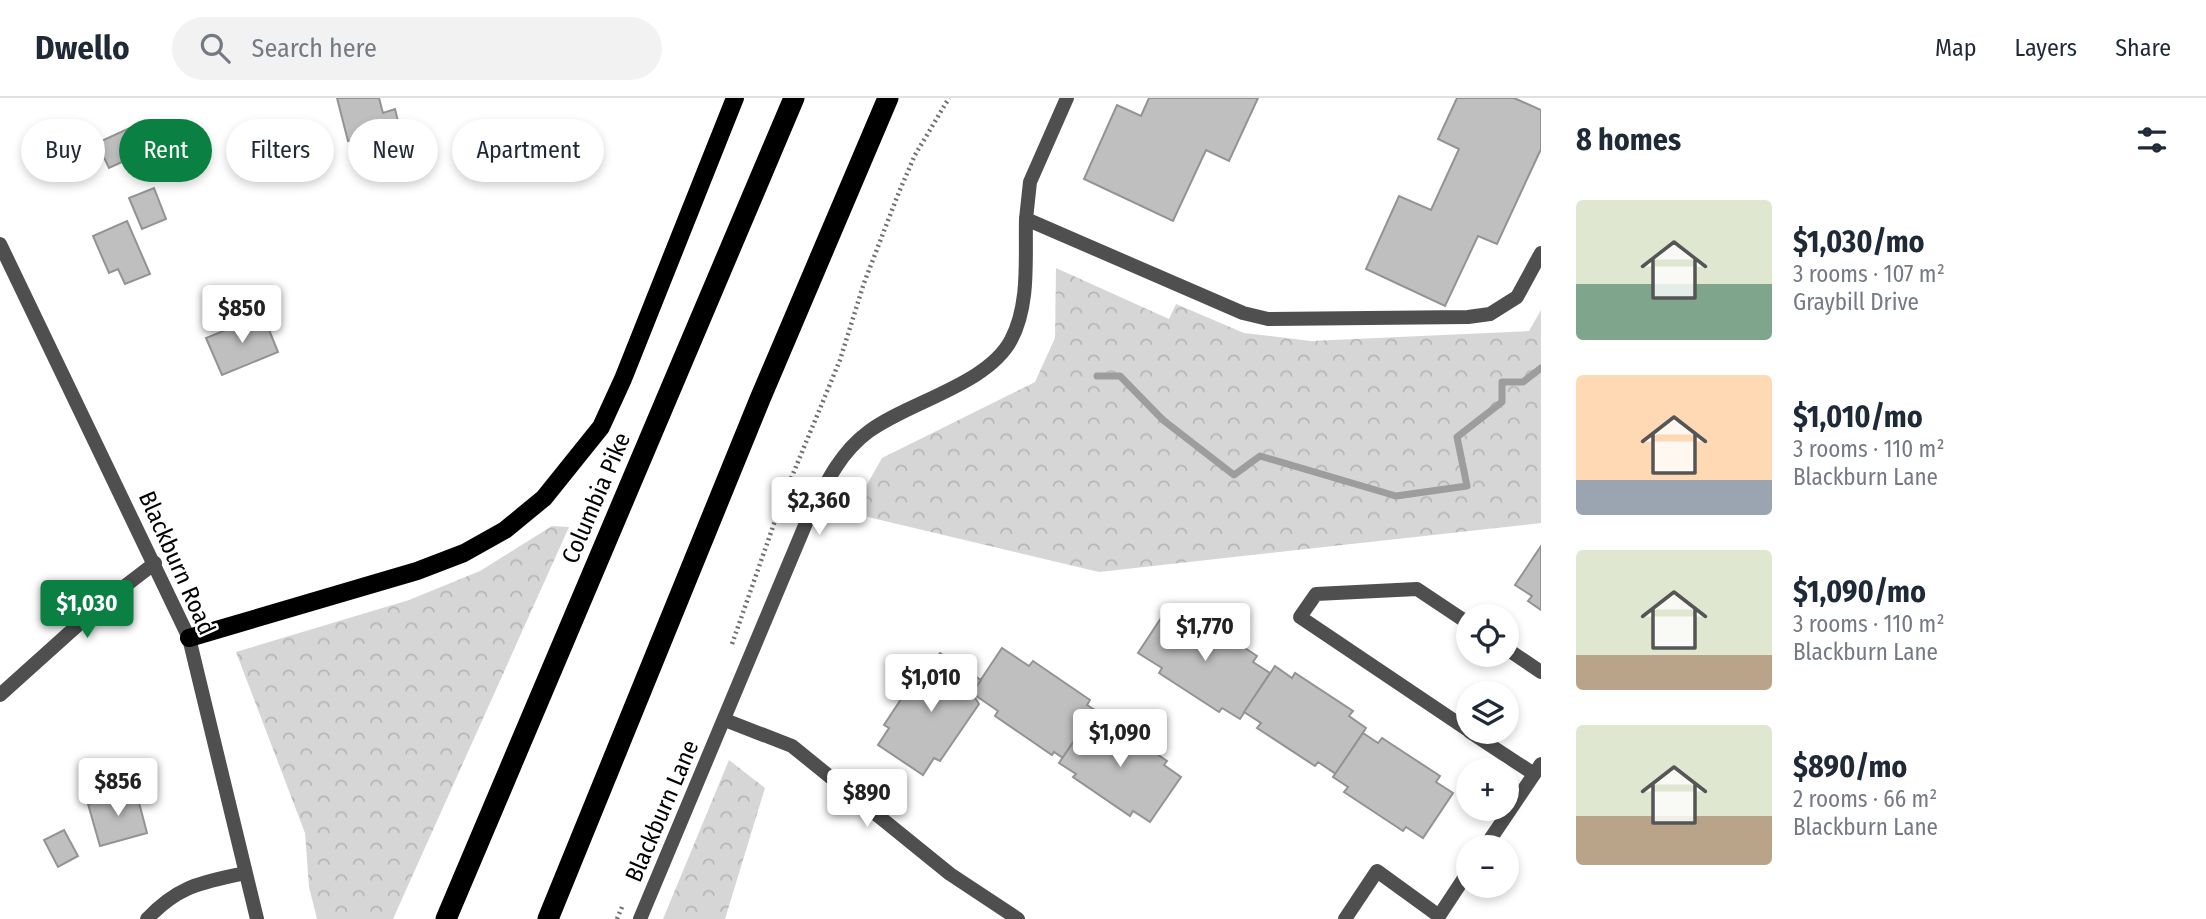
<!DOCTYPE html>
<meta charset="utf-8">
<style>
:root{--surface:#fff;--page:#f2f2f3;--text:#1f2937;--muted:#747a83;--line:#e0e1e3;--accent:#0b8043}
body{margin:0;font-family:"Fira Sans Condensed",sans-serif;background:var(--page);color:var(--text);height:100vh;display:flex;flex-direction:column;font-size:26px;white-space:nowrap}
*{box-sizing:border-box;margin:0}
p{font-size:23px;color:var(--muted)}
.icon{flex:none;width:38px;height:38px;fill:none;stroke:currentColor;stroke-width:2;stroke-linecap:round;stroke-linejoin:round}
.map{position:relative;flex:1;overflow:hidden}
.panel{display:flex;flex-direction:column;background:var(--surface);width:665px}
.panel>*{flex:none}
.hud{position:absolute;left:21px;top:21px;width:665px;height:63px;display:flex;gap:14px}
.buttons{position:absolute;left:1456px;top:506px;display:grid;gap:14px}
.buttons a{display:grid;place-items:center;width:63px;height:63px;border-radius:50%;background:var(--surface);box-shadow:0 4px 10px #0003;font-size:35px}
.price{position:absolute;translate:-50% -60px;padding:0 16px;border-radius:7px;background:#fff;color:#222;font-size:23px;line-height:46px;filter:drop-shadow(0 2px 4px #0008)}
.price::after{content:'';position:absolute;left:50%;top:42px;width:21px;height:16px;margin-left:-10px;background:inherit;clip-path:polygon(0 0,100% 0,50% 100%)}
.price.active{background:var(--accent);color:#fff}
ul{padding:0;list-style:none}
li{display:flex;align-items:center;gap:21px;height:175px;padding:0 35px}
li span{display:grid;place-items:center;flex:none;width:196px;height:140px;border-radius:7px;color:#555}
li>.icon{margin-inline-start:auto}
span .icon{width:84px;height:84px;fill:#fffc;stroke-width:1}
li b{font-size:30px}
h2{display:flex;justify-content:space-between;align-items:center;height:84px;padding:0 35px;font-size:30px}
.chip{padding:0 24px;border-radius:32px;background:var(--surface);box-shadow:0 4px 10px #0003;font-size:24px;line-height:63px}
.chip.active{background:var(--accent);color:#fff}
header{display:flex;align-items:center;gap:42px;box-sizing:border-box;height:98px;padding:0 35px;background:var(--surface);border-bottom:2px solid var(--line)}
header strong{font-size:33px}
nav{display:flex;gap:38px;margin-inline-start:auto;font-size:24px}
.search{width:490px;height:63px;background:var(--page);display:flex;align-items:center;gap:18px;box-sizing:border-box;padding:0 24px;border-radius:38px;color:var(--muted);font-size:26px}
main{display:flex;flex:1;min-height:0}
.map>svg:first-child{display:block}
.forest{fill:url(#forest-crowns)}
.lines{fill:none;stroke-linecap:round;stroke-linejoin:round}
.stream{stroke:#9d9d9d;stroke-width:7}
.building{fill:#bfbfbf;stroke:#939393;stroke-width:2}
.path{stroke:#717171;stroke-width:4.5;stroke-dasharray:2 3.5;stroke-linecap:butt}
.lane{stroke:#4f4f4f;stroke-width:14}
.street{stroke:#4f4f4f;stroke-width:14}
.primary{stroke:#000;stroke-width:18}
.highway{stroke:#000;stroke-width:21}
.labels{text-anchor:middle;dominant-baseline:central;stroke-width:5;stroke-linejoin:round;paint-order:stroke}
.street-label{font-size:24px;fill:#000;stroke:#fff}
</style>
<header>
<strong>Dwello</strong>
<div class="search"><svg class="icon" aria-label="search" viewBox="0 0 24 24"><circle cx="10" cy="10" r="6"/><path d="M15 15l6 6"/></svg>Search here</div>
<nav><a>Map</a><a>Layers</a><a>Share</a></nav>
</header>
<main>
<div class="map">
<svg width="1541" height="821" viewBox="0 0 1541 821">
<defs>
<pattern id="forest-crowns" width="20" height="18" patternUnits="userSpaceOnUse" patternTransform="scale(1.75)"><rect width="20" height="18" fill="#d6d6d6"/><path d="M2 6a3 3 0 1 1 6 0M12 15a3 3 0 1 1 6 0" fill="none" stroke="#b6b6b6"/></pattern>
</defs>
<rect width="100%" height="100%" fill="#fff"/>
<g class="forest">
<path d="M 1056,170 L 1169,221 L 1176,206 L 1244,235 L 1311,243 L 1529,233 L 1541,212 L 1541,425 L 1099,474 L 851,415 L 882,360 L 1035,284 L 1055,240 Z"/>
<path d="M 552,428 L 569,429 L 393,821 L 317,821 L 309,789 L 305,735 L 236,554 L 409,502 L 480,473 Z"/>
<path d="M 729,662 L 765,690 L 725,821 L 663,821 Z"/>
</g>
<g class="lines">
<path class="stream" d="M 1097,278 L 1120,278 L 1163,322 L 1234,377 L 1260,358 L 1396,398 L 1467,388 L 1457,339 L 1502,304 L 1502,284 L 1523,284 L 1541,270"/>
</g>
<g class="building">
<path d="M 337,0 L 379,0 L 383,15 L 395,11 L 404,48 L 377,55 L 372,37 L 348,43 Z"/>
<path d="M 1149,0 L 1258,0 L 1229,63 L 1206,52 L 1173,123 L 1084,81 L 1117,7 L 1141,18 Z"/>
<path d="M 1457,0 L 1514,0 L 1541,12 L 1541,51 L 1497,146 L 1478,138 L 1445,208 L 1366,171 L 1399,98 L 1431,112 L 1459,51 L 1438,41 Z"/>
<path d="M 134,28 L 146,53 L 109,70 L 97,45 Z"/>
<path d="M 154,90 L 166,121 L 142,131 L 129,100 Z"/>
<path d="M 127,123 L 150,176 L 125,186 L 118,171 L 109,175 L 93,138 Z"/>
<path d="M 263,217 L 278,254 L 222,277 L 206,240 Z"/>
<path d="M 1541,448 L 1541,512 L 1528,503 L 1532,498 L 1515,487 Z"/>
<path d="M 1169,508 L 1196,525 L 1199,520 L 1257,558 L 1253,564 L 1270,575 L 1240,621 L 1222,610 L 1219,614 L 1159,575 L 1162,570 L 1138,555 Z"/>
<path d="M 1002,550 L 1029,568 L 1033,563 L 1090,602 L 1087,607 L 1095,612 L 1063,660 L 1054,654 L 1052,657 L 995,618 L 998,613 L 972,595 Z"/>
<path d="M 940,555 L 981,582 L 972,595 L 979,606 L 940,663 L 934,660 L 923,677 L 878,647 L 889,630 L 884,627 L 923,568 L 928,572 Z"/>
<path d="M 1275,568 L 1292,580 L 1295,575 L 1353,613 L 1349,618 L 1366,630 L 1336,676 L 1318,664 L 1315,668 L 1257,630 L 1261,625 L 1244,614 Z"/>
<path d="M 1091,618 L 1106,629 L 1110,624 L 1167,663 L 1164,667 L 1181,679 L 1150,724 L 1133,713 L 1130,718 L 1073,679 L 1076,676 L 1059,665 Z"/>
<path d="M 1363,635 L 1378,645 L 1382,640 L 1440,678 L 1436,684 L 1453,695 L 1423,740 L 1406,729 L 1403,733 L 1344,694 L 1348,689 L 1333,679 Z"/>
<path d="M 136,693 L 147,735 L 100,748 L 88,706 Z"/>
<path d="M 64,732 L 78,758 L 58,769 L 44,742 Z"/>
</g>
<g class="lines">
<g class="path">
<path d="M 732,546 L 783,400 L 840,262 L 864,185 L 899,94 L 915,57 L 949,0"/>
<path d="M 617,821 L 622,809"/>
</g>
<path class="lane" d="M 1067,0 L 1030,84 L 1026,121 L 1243,215 L 1268,221 L 1468,219 L 1490,216 L 1517,199 L 1541,155"/>
<g class="street">
<path d="M 0,146 L 189,540 L 257,821"/>
<path d="M 1468,525 L 1417,491 L 1316,496 L 1300,519 L 1468,632"/>
<path d="M 1507,551 L 1541,574"/>
<path d="M 0,597 L 99,508 L 155,465"/>
<path d="M 725,622 L 792,648 L 950,776 L 1018,821"/>
<path d="M 1470,634 L 1534,676"/>
<path d="M 1485,749 L 1541,666"/>
<path d="M 147,821 C 179,787 201,785 245,775"/>
<path d="M 640,821 L 806,425 C 823,392 837,357 868,334 C 908,304 987,287 1011,242 C 1030,206 1025,161 1026,121"/>
<path d="M 1345,821 L 1377,773 L 1439,818 L 1468,774"/>
</g>
<path class="primary" d="M 189,540 L 417,473 L 464,455 L 505,432 L 544,400 L 601,329 L 623,281 L 735,0"/>
<g class="highway">
<path d="M 446,821 L 794,0"/>
<path d="M 548,821 L 760,301 L 888,0"/>
</g>
</g>
<g class="labels">
<g class="street-label">
<text transform="translate(596 400) rotate(-67)">Columbia Pike</text>
<text transform="translate(177 465) rotate(66)">Blackburn Road</text>
<text transform="translate(662 713) rotate(-67)">Blackburn Lane</text>
</g>
</g>
</svg>
<div class="buttons">
<a><svg class="icon" aria-label="locate" viewBox="0 0 24 24"><circle cx="12" cy="12" r="6"/><path d="M12 2v4M12 18v4M2 12h4M18 12h4"/></svg></a>
<a><svg class="icon" aria-label="layers" viewBox="0 0 24 24"><path d="M12 4l9 5-9 5-9-5zM3 14l9 5 9-5"/></svg></a>
<a>+</a>
<a>−</a>
</div>
<b class="price" style="left:242px;top:247px">$850</b>
<b class="price" style="left:819px;top:439px">$2,360</b>
<b class="price active" style="left:87px;top:542px">$1,030</b>
<b class="price" style="left:1205px;top:565px">$1,770</b>
<b class="price" style="left:931px;top:616px">$1,010</b>
<b class="price" style="left:1120px;top:671px">$1,090</b>
<b class="price" style="left:118px;top:720px">$856</b>
<b class="price" style="left:867px;top:731px">$890</b>
<div class="hud">
<a class="chip">Buy</a>
<a class="chip active">Rent</a>
<a class="chip">Filters</a>
<a class="chip">New</a>
<a class="chip">Apartment</a>
</div>
</div>
<section class="panel">
<h2>8 homes<svg class="icon" aria-label="filters" viewBox="0 0 24 24"><path d="M4 7h16M4 17h16"/><circle cx="9" cy="7" r="2"/><circle cx="15" cy="17" r="2"/></svg></h2>
<ul>
<li><span style="background:linear-gradient(#dfe7d0 60%,#7fa58c 0)"><svg class="icon" aria-label="home" viewBox="0 0 24 24"><path d="M3 11l9-7 9 7M6 9v11h12V9"/></svg></span><div><b>$1,030/mo</b><p>3 rooms · 107 m²</p><p>Graybill Drive</p></div></li>
<li><span style="background:linear-gradient(#ffd9b3 75%,#9aa5b1 0)"><svg class="icon" aria-label="home" viewBox="0 0 24 24"><path d="M3 11l9-7 9 7M6 9v11h12V9"/></svg></span><div><b>$1,010/mo</b><p>3 rooms · 110 m²</p><p>Blackburn Lane</p></div></li>
<li><span style="background:linear-gradient(#dfe7d0 75%,#b9a48a 0)"><svg class="icon" aria-label="home" viewBox="0 0 24 24"><path d="M3 11l9-7 9 7M6 9v11h12V9"/></svg></span><div><b>$1,090/mo</b><p>3 rooms · 110 m²</p><p>Blackburn Lane</p></div></li>
<li><span style="background:linear-gradient(#dfe7d0 65%,#b9a48a 0)"><svg class="icon" aria-label="home" viewBox="0 0 24 24"><path d="M3 11l9-7 9 7M6 9v11h12V9"/></svg></span><div><b>$890/mo</b><p>2 rooms · 66 m²</p><p>Blackburn Lane</p></div></li>
</ul>
</section>
</main>
